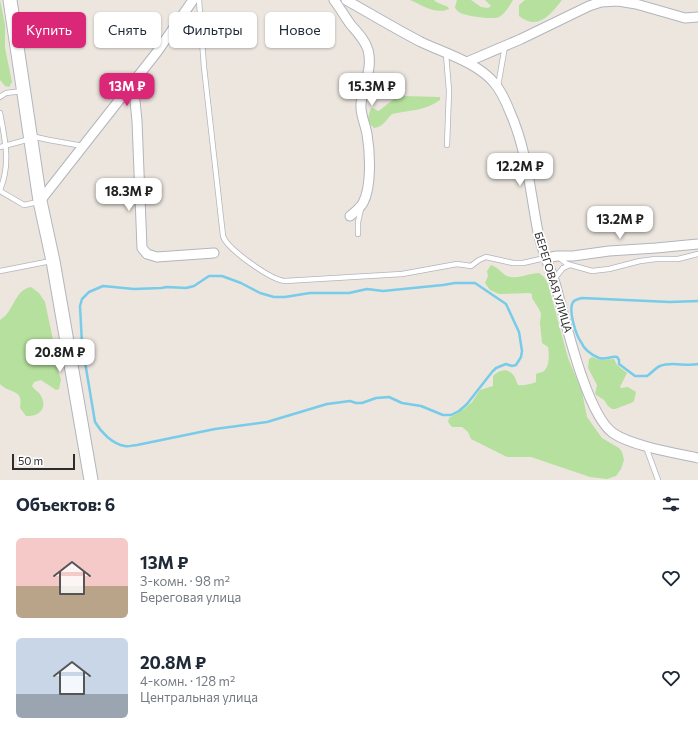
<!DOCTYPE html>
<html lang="ru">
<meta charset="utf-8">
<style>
:root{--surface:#fff;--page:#f2f2f3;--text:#1f2937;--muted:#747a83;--accent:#db2777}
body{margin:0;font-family:Commissioner,sans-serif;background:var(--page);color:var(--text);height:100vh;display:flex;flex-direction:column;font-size:15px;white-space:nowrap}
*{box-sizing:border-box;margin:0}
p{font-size:13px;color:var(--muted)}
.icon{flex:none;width:22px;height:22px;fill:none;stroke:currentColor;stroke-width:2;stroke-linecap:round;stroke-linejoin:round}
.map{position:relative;height:480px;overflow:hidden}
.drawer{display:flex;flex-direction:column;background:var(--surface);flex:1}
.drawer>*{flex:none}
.hud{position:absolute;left:12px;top:12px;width:400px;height:36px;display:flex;gap:8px}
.scale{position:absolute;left:12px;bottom:10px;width:63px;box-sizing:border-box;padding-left:4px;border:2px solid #2c2c2c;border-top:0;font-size:11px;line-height:14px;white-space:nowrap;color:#2c2c2c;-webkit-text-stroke:3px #fff;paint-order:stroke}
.price{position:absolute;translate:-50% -34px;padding:0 9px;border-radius:8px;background:#fff;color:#222;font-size:13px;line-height:26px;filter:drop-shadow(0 1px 2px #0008)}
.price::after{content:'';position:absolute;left:50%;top:24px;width:12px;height:9px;margin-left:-6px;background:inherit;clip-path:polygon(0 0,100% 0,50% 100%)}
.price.on{background:var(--accent);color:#fff}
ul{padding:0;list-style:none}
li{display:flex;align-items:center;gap:12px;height:100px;padding:0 16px}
li span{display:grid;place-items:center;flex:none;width:112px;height:80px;border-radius:6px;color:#555}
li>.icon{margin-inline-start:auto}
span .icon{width:48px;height:48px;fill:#fffc;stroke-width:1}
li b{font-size:17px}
h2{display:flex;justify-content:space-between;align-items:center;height:48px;padding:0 16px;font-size:17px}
.pill{padding:0 14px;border-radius:6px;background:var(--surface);box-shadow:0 1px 3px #0004;font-size:14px;line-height:36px}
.pill.on{background:var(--accent);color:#fff}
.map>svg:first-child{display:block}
.green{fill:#b5e09e}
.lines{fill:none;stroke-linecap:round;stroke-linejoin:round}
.stream{stroke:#78cbe9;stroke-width:2.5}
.lane-casing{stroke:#b2b5be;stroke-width:6}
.street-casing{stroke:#b2b5be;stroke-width:11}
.secondary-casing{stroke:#b2b5be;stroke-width:15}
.lane{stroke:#fff;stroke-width:4.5}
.street{stroke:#fff;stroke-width:9}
.secondary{stroke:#fff;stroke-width:13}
.labels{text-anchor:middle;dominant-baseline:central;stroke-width:3.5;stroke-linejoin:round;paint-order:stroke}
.street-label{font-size:11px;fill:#2c2c2c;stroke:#fff}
</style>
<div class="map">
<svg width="698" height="480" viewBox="0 0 698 480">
<rect width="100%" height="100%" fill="#ece6df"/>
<g class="green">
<path d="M 0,0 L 5,25 L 5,48 L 12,82 L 9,87 L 5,86 L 0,80 Z"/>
<path d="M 410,0 L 434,0 L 436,2 L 448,7 L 449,9 C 436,15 422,5 410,0 Z"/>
<path d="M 457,0 L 471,0 L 481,7 L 488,8 L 491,6 L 485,0 L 513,0 C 509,6 506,13 499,17 C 493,20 464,16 459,12 C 458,12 455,8 455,7 Z"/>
<path d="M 525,0 L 562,0 C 550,15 538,31 519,16 L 519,5 Z"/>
<path d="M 403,96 L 440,97 L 440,100 C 426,111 408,110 392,114 C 386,120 383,127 374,128 L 367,121 L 371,108 L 373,108 L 378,111 L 380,110 L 394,99 Z"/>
<path d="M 491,265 C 498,267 501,273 507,276 C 517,280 529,273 539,273 L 544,277 L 548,284 L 568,358 L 582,392 L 587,417 L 602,438 L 619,448 L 622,452 L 624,460 L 621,469 L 616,476 L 607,479 L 590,477 L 531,457 L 507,457 L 471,439 L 468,432 L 462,427 L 452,427 L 448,422 L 449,418 L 464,409 L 472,402 L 480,390 L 493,386 L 493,376 C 499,370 508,367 514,376 C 516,378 516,382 518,385 C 523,386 531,384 536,382 L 536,374 C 539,372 543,373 545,370 C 550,364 549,354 548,347 L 542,343 L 540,323 L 541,314 L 539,309 L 532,298 L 532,294 L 529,293 L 499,294 L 490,290 L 485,283 L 488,276 L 487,271 Z"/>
<path d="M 31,287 L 39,293 L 45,302 L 55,349 L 57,368 L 61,379 L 59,389 L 56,390 L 41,380 L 34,382 L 32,386 C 34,389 37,391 39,393 C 49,406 41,417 26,416 L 20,408 C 24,388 9,394 0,384 L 0,320 C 14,312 14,290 31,287 Z"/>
<path d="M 592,357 L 600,360 L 614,359 L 617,365 L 627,373 L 620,387 L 621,388 L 628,387 L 636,392 L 634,401 L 631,403 L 615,409 L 612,409 L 608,406 L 604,400 L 595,394 L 597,385 L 588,368 L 589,359 Z"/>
</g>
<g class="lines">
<g class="stream">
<path d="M 209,276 L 222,276 L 241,283 L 260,293 L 274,297 L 285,297 L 310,293 L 349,293 L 367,289 L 383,291 L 443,285 L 455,283 L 475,283 L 506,304 L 519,332 L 522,351 L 521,357 L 516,365 L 512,366 L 506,364 L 496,368 L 492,372 L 467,404 L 459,411 L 451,415 L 443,415 L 421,406 L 402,403 L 389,397 L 376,398 L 362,403 L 356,403 L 350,401 L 327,404 L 267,422 L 215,429 L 137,445 C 133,445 129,447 125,446 C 112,444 101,432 95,422 L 82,344 L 80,306 L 82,299 L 89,292 L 103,286 L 134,289 L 161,288 L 167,287 L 186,288 L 194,286 Z"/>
<path d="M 698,301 L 670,302 L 582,298 C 579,299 576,299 574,301 C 567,308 576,335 581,342 C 584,349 592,355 599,358 C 605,360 611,356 617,357 L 619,360 L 619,364 L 635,376 L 647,376 C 652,373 655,368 660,366 C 672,361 686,367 698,364"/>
</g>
<g class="lane-casing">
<g id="lane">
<path d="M 199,0 L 204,67 L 223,236 C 227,249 271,280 285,281 L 402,274 L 457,264 L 471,266 L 479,260 L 486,257 L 513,263 L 523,263 L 545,258"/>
<path d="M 446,54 L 449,91 L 447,145"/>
<path d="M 498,86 L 505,46"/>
<path d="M 0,97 L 6,93 L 23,91"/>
<path d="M 0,113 C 5,139 11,164 0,190"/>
<path d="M 31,136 L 49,140 L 83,146"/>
<path d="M 0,147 L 30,139"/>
<path d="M 0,191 L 24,205 L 38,202"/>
<path d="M 358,234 L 358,222 L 361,209"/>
<path d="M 557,256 L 567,264 L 592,271 L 609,269 L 640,261 L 656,259 L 678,259 L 698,254"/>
<path d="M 0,271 L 51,261"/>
<path d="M 554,279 L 563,268 L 570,265"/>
<path d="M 646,447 L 658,480"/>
</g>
</g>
<g class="street-casing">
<g id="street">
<path d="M 334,0 C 340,8 345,17 351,25 C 358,33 365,40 368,50 C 373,69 363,85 361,104 C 360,114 365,123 367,134 C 370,152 372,186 363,203 C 360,208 355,212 350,216"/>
<path d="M 346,0 C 371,14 396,29 421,42 C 444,53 479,63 495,84 C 502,92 506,102 510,112 C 527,150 530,191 538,232 C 542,250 549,266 555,283 C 565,318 586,414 613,433 C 632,446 675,453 698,458"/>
<path d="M 467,62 L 521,39 L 589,6 L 601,2 L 618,1 L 636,4 L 685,18 L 698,17"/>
<path d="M 133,81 L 137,121 L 142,248 L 147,254 L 157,257 L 214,253"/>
<path d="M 40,201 L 157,52 L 193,0"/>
<path d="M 545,258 L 557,256 L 573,256 L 609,251 L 656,248 L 698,244"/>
</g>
</g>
<g class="secondary-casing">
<path id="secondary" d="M 10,0 L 40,201 L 53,261 L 91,480"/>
</g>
<use href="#lane" class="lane"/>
<use href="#street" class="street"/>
<use href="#secondary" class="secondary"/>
</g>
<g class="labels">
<g class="street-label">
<text transform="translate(554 282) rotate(73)">БЕРЕГОВАЯ УЛИЦА</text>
</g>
</g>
</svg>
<div class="scale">50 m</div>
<b class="price on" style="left:127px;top:107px">13M ₽</b>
<b class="price" style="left:372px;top:107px">15.3M ₽</b>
<b class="price" style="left:520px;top:187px">12.2M ₽</b>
<b class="price" style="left:129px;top:212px">18.3M ₽</b>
<b class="price" style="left:620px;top:240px">13.2M ₽</b>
<b class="price" style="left:60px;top:373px">20.8M ₽</b>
<div class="hud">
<a class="pill on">Купить</a>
<a class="pill">Снять</a>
<a class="pill">Фильтры</a>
<a class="pill">Новое</a>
</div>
</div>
<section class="drawer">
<h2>Объектов: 6<svg class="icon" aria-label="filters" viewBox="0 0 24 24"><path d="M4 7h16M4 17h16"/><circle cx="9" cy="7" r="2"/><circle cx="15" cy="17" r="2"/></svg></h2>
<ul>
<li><span style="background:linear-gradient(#f6c9c9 60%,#b9a48a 0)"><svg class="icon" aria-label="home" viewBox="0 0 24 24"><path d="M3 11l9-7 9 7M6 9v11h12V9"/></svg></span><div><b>13M ₽</b><p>3-комн. · 98 m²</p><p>Береговая улица</p></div><svg class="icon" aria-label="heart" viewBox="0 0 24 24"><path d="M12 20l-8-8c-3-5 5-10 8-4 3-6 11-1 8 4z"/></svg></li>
<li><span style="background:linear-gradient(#c9d6e8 70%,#9aa5b1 0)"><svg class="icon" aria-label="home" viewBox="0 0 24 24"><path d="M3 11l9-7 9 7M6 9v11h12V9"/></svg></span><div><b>20.8M ₽</b><p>4-комн. · 128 m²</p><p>Центральная улица</p></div><svg class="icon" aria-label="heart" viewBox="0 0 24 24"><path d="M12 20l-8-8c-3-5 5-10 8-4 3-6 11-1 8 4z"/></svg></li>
</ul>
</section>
